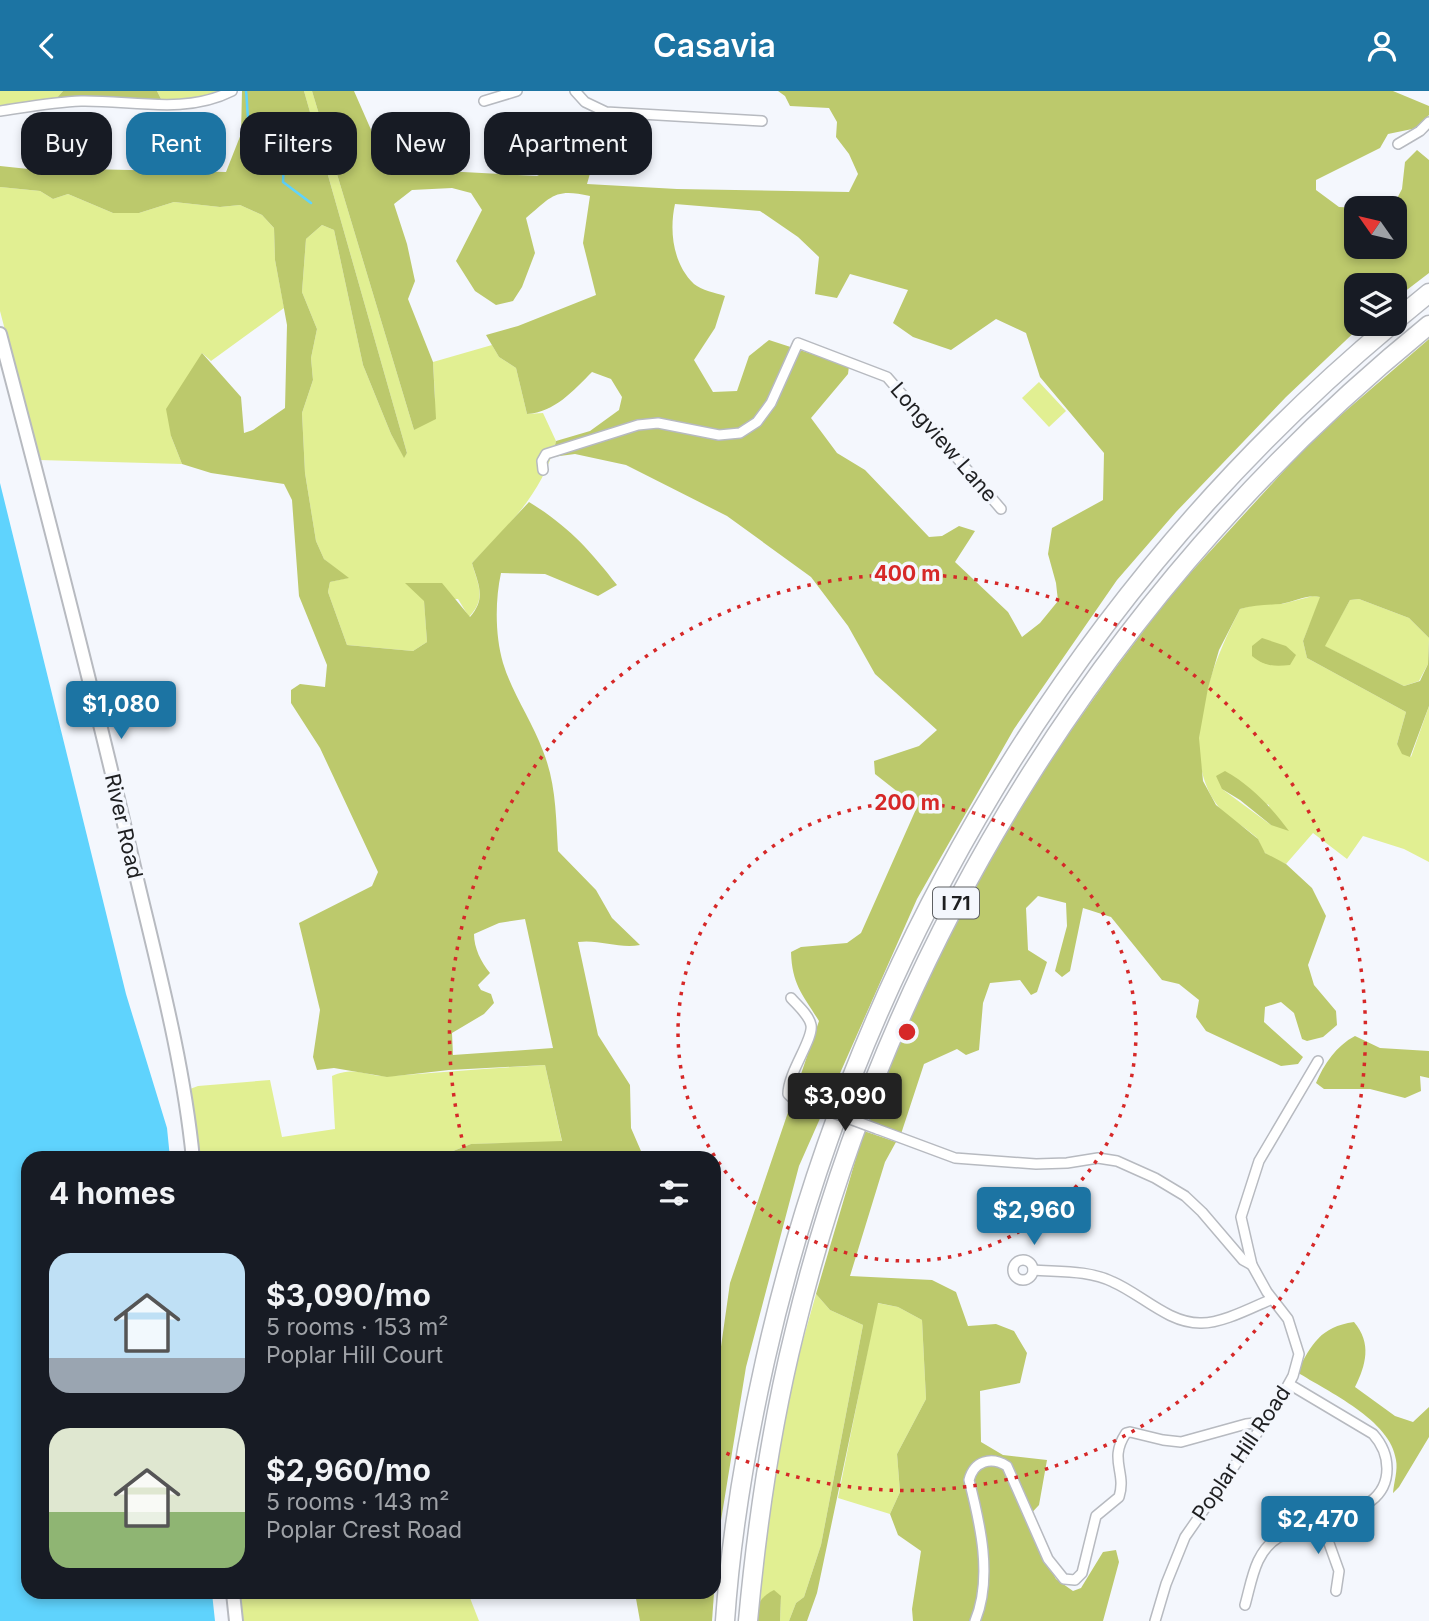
<!DOCTYPE html>
<meta charset="utf-8">
<style>
:root{--surface:#171b24;--page:#242831;--text:#f1f3f6;--muted:#9ea1a6;--accent:#1c74a3}
body{margin:0;font-family:Inter,sans-serif;background:var(--page);color:var(--text);height:100vh;display:flex;flex-direction:column;font-size:26px;white-space:nowrap}
*{box-sizing:border-box;margin:0}
p{font-size:23px;color:var(--muted)}
.icon{flex:none;width:38px;height:38px;fill:none;stroke:currentColor;stroke-width:2;stroke-linecap:round;stroke-linejoin:round}
.map{position:relative;flex:1;overflow:hidden}
.sheet{position:absolute;left:21px;top:1060px;width:700px;height:448px;display:flex;flex-direction:column;background:var(--surface);border-radius:21px;box-shadow:0 4px 10px #0003}
.sheet>*{flex:none}
.banner{position:absolute;left:21px;top:21px;width:700px;height:63px;display:flex;gap:14px}
.needle{width:46px;rotate:304deg}
.buttons{position:absolute;left:1344px;top:105px;display:grid;gap:14px}
.buttons a{display:grid;place-items:center;width:63px;height:63px;border-radius:14px;background:var(--surface);box-shadow:0 4px 10px #0003;font-size:35px}
.price{position:absolute;translate:-50% -60px;padding:0 16px;border-radius:7px;background:var(--accent);color:#fff;font-size:23px;line-height:46px;filter:drop-shadow(0 2px 4px #0008)}
.price::after{content:'';position:absolute;left:50%;top:42px;width:21px;height:16px;margin-left:-10px;background:inherit;clip-path:polygon(0 0,100% 0,50% 100%)}
.price.on{background:#222;color:#fff}
ul{padding:0;list-style:none}
li{display:flex;align-items:center;gap:21px;height:175px;padding:0 28px}
li span{display:grid;place-items:center;flex:none;width:196px;height:140px;border-radius:21px;color:#555}
li>.icon{margin-inline-start:auto}
span .icon{width:84px;height:84px;fill:#fffc;stroke-width:1}
li b{font-size:30px}
h2{display:flex;justify-content:space-between;align-items:center;height:84px;padding:0 28px;font-size:30px}
.tag{padding:0 24px;border-radius:21px;background:var(--surface);box-shadow:0 4px 10px #0003;font-size:24px;line-height:63px}
.tag.on{background:var(--accent);color:#fff}
header{display:flex;justify-content:space-between;align-items:center;height:91px;padding:0 28px;background:var(--accent);color:#fff;font-size:32px;font-weight:600}
.map>svg:first-child{display:block}
.green{fill:#e1ef92;fill-rule:evenodd}
.forest{fill:#bcc96c;fill-rule:evenodd}
.water{fill:#5fd3fd}
.lines{fill:none;stroke-linecap:round;stroke-linejoin:round}
.stream{stroke:#5fd3fd;stroke-width:2.5}
.minor-casing{stroke:#b7bac0;stroke-width:12}
.tertiary-casing{stroke:#b7bac0;stroke-width:16}
.motorway-casing{stroke:#b7bac0;stroke-width:21}
.minor{stroke:#fff;stroke-width:9}
.tertiary{stroke:#fff;stroke-width:12}
.motorway{stroke:#fff;stroke-width:18}
.minor-bridge-casing{stroke:#b7bac0;stroke-width:12;stroke-linecap:butt}
.minor-bridge{stroke:#fff;stroke-width:9}
.ring{fill:none;stroke:#d62828;stroke-width:3.5;stroke-dasharray:3.5 7}
.labels{text-anchor:middle;dominant-baseline:central;stroke-width:7;stroke-linejoin:round;paint-order:stroke}
.shield{fill:#f4f7fd;stroke:#5e6063;stroke-width:2}
.shield-label{font-size:19px;font-weight:bold;fill:#1e1f21}
.street-label{font-size:21px;fill:#1e1f21;stroke:#f4f7fd}
.centre{fill:#d62828;stroke:#f4f7fd;stroke-width:3.5}
.ring-label{font-size:21px;text-anchor:middle;font-weight:bold;fill:#d62828;stroke:#f4f7fd;stroke-width:7;stroke-linejoin:round;paint-order:stroke}
</style>
<header><svg class="icon" aria-label="back" viewBox="0 0 24 24"><path d="M15 5l-7 7 7 7"/></svg>Casavia<svg class="icon" aria-label="person" viewBox="0 0 24 24"><circle cx="12" cy="8" r="4"/><path d="M4 21q1-7 8-7t8 7"/></svg></header>
<div class="map">
<svg width="1429" height="1530" viewBox="0 0 1429 1530">
<rect width="100%" height="100%" fill="#f4f7fd"/>
<g class="green">
<path d="M 0,0 L 63,0 L 56,8 L 0,17 Z"/>
<path d="M 157,0 L 224,0 L 198,9 L 162,10 Z"/>
<path d="M 304,0 L 312,0 L 414,339 L 435,307 L 433,271 L 492,254 L 499,266 L 516,277 L 527,323 L 543,322 L 556,350 C 543,402 509,434 472,472 C 478,494 487,507 469,526 L 458,508 L 424,509 L 427,551 L 413,560 L 347,554 L 328,501 L 330,491 L 347,487 L 324,468 L 316,450 L 305,382 L 302,322 L 313,289 L 311,267 L 317,238 L 302,201 L 306,148 L 322,134 L 334,139 L 363,274 L 391,343 L 404,366 L 407,362 Z"/>
<path d="M 0,96 L 40,100 L 53,108 L 68,103 L 113,122 L 139,122 L 174,111 L 220,116 L 240,114 L 262,124 L 274,137 L 275,169 L 284,217 L 211,270 L 202,262 L 171,345 L 182,373 L 39,369 L 0,220 Z"/>
<path d="M 1039,291 L 1066,320 L 1049,336 L 1022,307 Z"/>
<path d="M 1313,505 L 1321,506 L 1303,550 L 1307,567 L 1406,621 L 1397,653 L 1411,666 L 1429,615 L 1429,771 L 1404,758 L 1363,745 L 1347,768 L 1313,742 L 1286,773 C 1279,770 1268,766 1263,760 C 1260,755 1260,750 1256,746 C 1243,734 1224,726 1215,711 C 1178,656 1213,570 1240,518 L 1258,513 L 1282,513 ZM 1222,698 L 1269,714 L 1271,734 Z"/>
<path d="M 1359,508 L 1409,527 L 1429,547 L 1428,573 L 1419,590 L 1404,595 L 1324,555 L 1350,509 Z"/>
<path d="M 545,974 L 562,1051 L 471,1053 L 443,1064 L 425,1067 L 199,1067 L 190,998 L 198,995 L 270,989 L 282,1046 L 335,1038 L 332,985 C 358,974 367,987 391,985 C 443,981 494,977 545,974 Z"/>
<path d="M 816,1203 L 830,1219 L 863,1234 L 821,1454 L 804,1506 L 796,1512 L 789,1530 L 780,1530 L 781,1505 L 756,1516 L 769,1406 L 785,1313 Z"/>
<path d="M 877,1212 L 898,1216 L 922,1229 L 926,1308 L 897,1363 L 900,1401 L 890,1423 L 838,1407 Z"/>
<path d="M 237,1502 L 468,1502 L 479,1530 L 240,1530 Z"/>
</g>
<g class="forest">
<path d="M 63,0 L 157,0 L 162,10 L 130,9 L 100,5 L 56,8 Z"/>
<path d="M 242,0 L 304,0 L 407,362 L 404,367 L 391,343 L 363,274 L 334,139 L 322,134 L 306,148 L 302,201 L 317,238 L 311,267 L 313,289 L 302,322 L 305,382 L 316,450 L 324,468 L 349,487 L 330,491 L 328,501 L 347,554 L 413,560 L 427,551 L 424,510 L 405,492 L 442,492 L 470,526 C 487,507 478,493 472,472 L 529,411 C 568,435 589,458 617,494 L 598,505 L 545,483 L 501,482 C 495,509 495,545 503,572 C 512,602 532,630 543,660 C 556,692 556,726 558,760 L 596,799 L 612,827 L 640,854 C 619,858 599,848 578,851 L 598,944 L 630,994 L 631,1037 L 644,1067 L 444,1067 L 443,1064 L 471,1053 L 562,1050 L 545,974 L 449,979 L 387,986 L 334,977 L 317,979 L 313,966 L 320,919 L 299,832 L 372,795 L 378,781 L 320,657 L 291,612 L 291,599 L 300,593 L 325,596 L 327,574 L 299,505 L 292,409 L 284,393 L 211,382 L 182,373 L 171,345 L 166,318 L 202,262 L 241,306 L 244,342 L 253,339 L 285,317 L 287,234 L 275,169 L 274,137 L 262,124 L 240,114 L 220,116 L 174,111 L 139,122 L 113,122 L 68,103 L 53,108 L 40,100 L 0,96 L 0,75 L 38,79 L 53,67 L 70,60 L 82,78 L 226,81 L 241,43 ZM 525,828 L 553,957 L 453,964 L 452,942 L 484,923 L 494,912 L 491,903 L 481,899 L 478,894 L 490,882 C 481,871 474,857 474,843 L 499,832 Z"/>
<path d="M 312,0 L 354,0 L 372,41 L 390,42 L 407,52 L 422,70 L 444,80 L 537,85 L 565,71 L 580,67 L 591,79 L 587,93 L 677,98 L 849,101 L 858,83 L 849,63 L 836,46 L 837,31 L 829,17 L 790,15 L 785,5 L 778,0 L 1393,0 L 1429,15 L 1429,24 L 1417,37 L 1388,43 L 1380,57 L 1316,89 L 1316,99 L 1339,116 L 1361,117 L 1356,117 L 1356,156 L 1395,156 L 1395,117 L 1392,117 L 1402,98 L 1405,71 L 1417,59 L 1429,69 L 1429,182 L 1395,208 L 1395,194 L 1356,194 L 1356,233 L 1363,233 L 1286,306 L 1176,421 L 1117,489 L 1014,638 L 917,808 L 799,1075 L 746,1276 L 716,1460 L 714,1501 L 714,1305 L 730,1192 L 819,930 C 803,904 792,894 791,861 L 801,856 L 847,852 L 861,842 L 917,716 L 875,683 L 874,670 L 919,655 L 937,639 L 875,583 L 848,535 L 811,486 L 727,425 L 626,374 L 575,363 L 552,366 L 556,350 L 590,340 L 619,319 L 622,306 L 611,288 L 592,281 C 573,300 555,321 527,323 L 516,277 L 499,266 L 486,244 L 518,235 L 596,204 L 583,152 L 590,105 C 555,97 552,105 526,127 L 535,162 L 522,196 L 513,210 L 496,214 L 475,200 L 456,170 L 482,119 L 471,102 L 452,97 L 412,99 L 394,113 L 407,153 L 415,190 L 408,208 L 433,271 L 436,328 L 414,339 ZM 675,113 L 760,120 L 798,146 L 819,166 L 815,203 L 837,207 L 850,183 L 908,199 L 893,232 L 913,246 L 951,259 L 996,228 L 1026,242 L 1040,286 L 1104,362 L 1103,409 L 1052,437 L 1048,463 L 1056,492 L 1058,510 L 1040,532 L 1022,546 L 1008,521 L 955,471 L 975,440 L 959,435 L 942,445 L 929,446 L 865,379 L 837,362 L 811,327 L 848,283 L 849,275 L 769,249 L 749,265 L 737,300 L 713,301 L 694,269 L 715,237 L 725,205 C 716,202 701,199 694,193 C 673,173 669,140 675,113 Z"/>
<path d="M 1429,248 L 1429,547 L 1409,527 L 1359,508 L 1350,509 L 1325,555 L 1404,595 L 1420,590 L 1428,573 L 1429,549 L 1429,615 L 1410,666 L 1402,663 L 1397,653 L 1406,621 L 1307,567 L 1303,550 L 1320,506 C 1307,503 1294,511 1281,513 C 1266,514 1254,514 1240,518 L 1219,559 L 1208,597 L 1199,647 L 1203,690 L 1216,714 L 1258,748 L 1265,762 L 1286,773 L 1312,797 L 1326,825 L 1308,874 L 1314,894 L 1336,920 L 1337,934 L 1323,946 L 1307,950 L 1302,948 L 1294,922 L 1281,911 L 1265,916 L 1264,931 L 1303,966 L 1298,973 L 1281,975 L 1206,940 L 1196,926 L 1199,909 L 1179,893 L 1162,889 L 1111,826 L 1083,817 L 1070,880 L 1062,886 L 1055,880 L 1067,835 L 1066,812 L 1038,805 L 1026,817 L 1028,859 L 1047,871 L 1037,901 L 1031,904 L 1020,889 L 990,892 L 983,912 L 979,959 L 966,964 L 957,958 L 924,973 L 901,1043 L 865,1030 L 938,859 L 1026,703 L 1111,583 L 1172,502 L 1312,349 Z"/>
<path d="M 1262,547 L 1286,555 L 1296,564 L 1290,574 C 1274,576 1264,575 1252,565 L 1252,555 Z"/>
<path d="M 1225,680 C 1252,695 1271,716 1289,740 L 1271,734 L 1240,709 L 1222,698 L 1216,685 Z"/>
<path d="M 1355,945 L 1380,957 L 1429,960 L 1429,987 L 1420,985 L 1421,1000 L 1405,1007 L 1370,998 L 1324,998 L 1316,992 C 1324,973 1336,955 1355,945 Z"/>
<path d="M 864,1040 L 896,1051 L 885,1071 L 850,1185 L 932,1189 L 956,1201 L 968,1235 L 996,1233 L 1014,1240 L 1027,1262 L 1020,1292 L 980,1300 L 981,1351 L 1003,1364 L 1047,1369 L 1039,1414 L 1025,1429 L 1056,1488 L 1073,1500 L 1081,1497 L 1103,1461 L 1116,1459 L 1119,1471 L 1103,1530 L 913,1530 L 912,1518 L 921,1460 L 898,1444 L 890,1423 L 900,1401 L 897,1363 L 926,1308 L 922,1229 L 898,1216 L 878,1212 L 817,1502 L 807,1530 L 789,1530 L 796,1512 L 804,1506 L 821,1454 L 863,1234 L 830,1219 L 816,1203 Z"/>
<path d="M 1354,1231 C 1372,1252 1366,1274 1355,1296 L 1395,1325 L 1413,1331 L 1429,1316 L 1429,1346 L 1399,1396 L 1393,1402 C 1394,1391 1398,1379 1396,1369 C 1391,1329 1328,1301 1297,1281 C 1312,1253 1320,1236 1354,1231 Z"/>
<path d="M 774,1499 L 781,1505 L 780,1530 L 755,1530 C 756,1515 760,1506 774,1499 Z"/>
<path d="M 635,1502 L 714,1502 L 712,1530 L 640,1530 Z"/>
</g>
<path class="water" d="M 0,392 L 126,903 L 167,1037 L 170,1067 L 28,1068 L 28,1502 L 212,1502 L 215,1530 L 0,1530 Z"/>
<g class="lines">
<path class="stream" d="M 246,0 C 248,15 246,31 253,44 C 267,67 286,52 283,91 L 311,112"/>
<g class="minor-casing">
<g id="minor">
<path d="M 575,0 L 585,11 L 606,21 L 762,30"/>
<path d="M 484,10 L 517,0"/>
<path d="M 0,20 C 27,16 54,11 81,10 C 131,9 185,24 232,0"/>
<path d="M 1398,53 L 1420,40 L 1429,31"/>
<path d="M 543,379 L 542,370 L 546,363 L 638,334 L 658,332 L 719,344 L 740,342 L 757,331 L 771,312 L 798,252 L 887,286 L 1001,418"/>
<path d="M 791,907 C 797,914 809,924 811,934 C 814,948 788,981 788,1003 L 791,1006 L 823,1018"/>
<path d="M 877,1038 L 955,1067 L 1036,1073 L 1067,1072 L 1098,1067 L 1117,1070 L 1155,1087 L 1185,1105 L 1202,1121 L 1243,1169 L 1252,1174"/>
<circle cx="1023" cy="1179" r="10"/>
<path d="M 1033,1179 C 1059,1181 1089,1179 1113,1191 C 1141,1203 1168,1232 1200,1232 C 1221,1233 1253,1216 1272,1208"/>
<path d="M 1321,1430 L 1339,1480 L 1336,1500"/>
<path d="M 1245,1514 C 1252,1489 1255,1460 1279,1446 C 1301,1438 1354,1423 1371,1410 C 1393,1393 1391,1363 1373,1343 L 1289,1293"/>
<path d="M 975,1530 C 993,1487 980,1432 969,1389 C 974,1370 991,1365 1007,1375 L 1048,1468 L 1064,1488 L 1075,1489 L 1082,1482 L 1096,1425 L 1119,1406 C 1127,1381 1108,1369 1126,1342 L 1130,1341 L 1163,1349 L 1181,1351 L 1246,1333 L 1255,1332 L 1261,1336"/>
<path d="M 1155,1530 L 1166,1493 L 1185,1446 L 1278,1312 L 1293,1285 L 1299,1263 L 1288,1228 L 1267,1201 L 1252,1174 L 1241,1126 L 1259,1070 L 1318,970"/>
</g>
</g>
<g class="tertiary-casing">
<g id="tertiary">
<path d="M 0,243 C 46,417 91,591 132,767 C 155,866 183,966 193,1068"/>
<path d="M 233,1502 L 236,1530"/>
</g>
</g>
<g class="motorway-casing">
<g id="motorway">
<path d="M 1395,230 L 1429,202"/>
<path d="M 725,1530 C 731,1443 746,1355 765,1270 C 855,867 1075,498 1392,233"/>
<path d="M 748,1530 C 757,1432 771,1335 795,1239 C 890,845 1115,489 1429,234"/>
</g>
</g>
<use href="#minor" class="minor"/>
<use href="#tertiary" class="tertiary"/>
<use href="#motorway" class="motorway"/>
<g class="minor-bridge-casing">
<path id="minor-bridge" d="M 823,1018 L 877,1038"/>
</g>
<use href="#minor-bridge" class="minor-bridge"/>
</g>
<g class="ring">
<circle cx="907" cy="941" r="229"/>
<path d="M467 1067A458 458 0 1 1 717 1358"/>
</g>
<g class="labels">
<rect class="shield" x="933" y="796.5" width="46" height="31" rx="5"/>
<g class="shield-label">
<text x="956" y="812">I 71</text>
</g>
<g class="street-label">
<text transform="translate(944 351) rotate(49)">Longview Lane</text>
<text transform="translate(124 735) rotate(77)">River Road</text>
<text transform="translate(1241 1362) rotate(-56)">Poplar Hill Road</text>
</g>
</g>
<circle cx="907" cy="941" r="10" class="centre"/>
<g class="ring-label">
<text x="907" y="490">400 m</text>
<text x="907" y="719">200 m</text>
</g>
</svg>
<div class="buttons">
<a><svg class="needle" viewBox="-14 -14 28 28"><path d="M0-13l5 13h-10z" fill="#e53935"/><path d="M0 13l5-13h-10z" fill="#9ea1a6"/></svg></a>
<a><svg class="icon" aria-label="layers" viewBox="0 0 24 24"><path d="M12 4l9 5-9 5-9-5zM3 14l9 5 9-5"/></svg></a>
</div>
<b class="price" style="left:121px;top:650px">$1,080</b>
<b class="price on" style="left:845px;top:1042px">$3,090</b>
<b class="price" style="left:1034px;top:1156px">$2,960</b>
<b class="price" style="left:1318px;top:1465px">$2,470</b>
<div class="banner">
<a class="tag">Buy</a>
<a class="tag on">Rent</a>
<a class="tag">Filters</a>
<a class="tag">New</a>
<a class="tag">Apartment</a>
</div>
<section class="sheet">
<h2>4 homes<svg class="icon" aria-label="filters" viewBox="0 0 24 24"><path d="M4 7h16M4 17h16"/><circle cx="9" cy="7" r="2"/><circle cx="15" cy="17" r="2"/></svg></h2>
<ul>
<li><span style="background:linear-gradient(#bfe0f5 75%,#9aa5b1 0)"><svg class="icon" aria-label="home" viewBox="0 0 24 24"><path d="M3 11l9-7 9 7M6 9v11h12V9"/></svg></span><div><b>$3,090/mo</b><p>5 rooms · 153 m²</p><p>Poplar Hill Court</p></div></li>
<li><span style="background:linear-gradient(#dfe7d0 60%,#8fb573 0)"><svg class="icon" aria-label="home" viewBox="0 0 24 24"><path d="M3 11l9-7 9 7M6 9v11h12V9"/></svg></span><div><b>$2,960/mo</b><p>5 rooms · 143 m²</p><p>Poplar Crest Road</p></div></li>
</ul>
</section>
</div>
